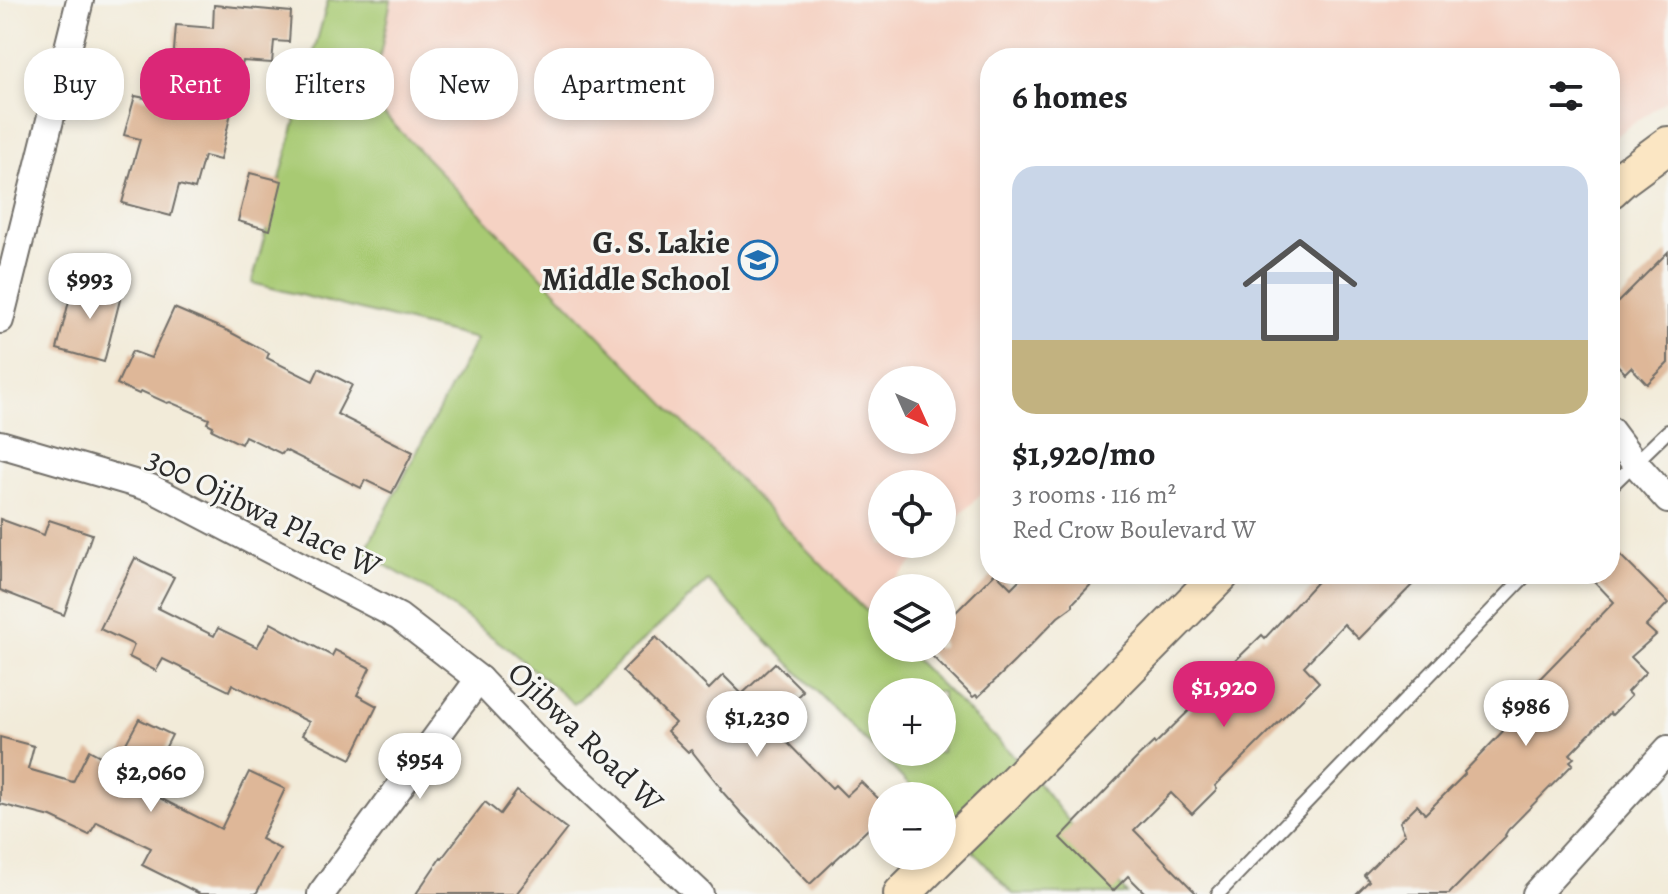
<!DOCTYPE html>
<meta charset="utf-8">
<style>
:root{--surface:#fff;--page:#f2f2f2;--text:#202124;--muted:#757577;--accent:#db2777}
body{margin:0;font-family:Alegreya,serif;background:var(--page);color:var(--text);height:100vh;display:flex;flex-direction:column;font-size:30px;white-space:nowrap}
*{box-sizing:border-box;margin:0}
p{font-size:26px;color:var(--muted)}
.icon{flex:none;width:44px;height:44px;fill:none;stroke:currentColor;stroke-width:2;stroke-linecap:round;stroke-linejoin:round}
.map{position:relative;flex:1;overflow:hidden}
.panel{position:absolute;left:980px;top:48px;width:640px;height:536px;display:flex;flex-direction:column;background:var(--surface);border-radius:32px;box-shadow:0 4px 12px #0003}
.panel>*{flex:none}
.banner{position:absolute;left:24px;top:48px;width:760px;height:72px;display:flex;gap:16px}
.needle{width:52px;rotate:135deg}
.fabs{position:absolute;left:868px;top:366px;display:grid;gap:16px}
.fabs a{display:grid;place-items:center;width:88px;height:88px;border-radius:50%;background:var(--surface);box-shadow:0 4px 12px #0003;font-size:40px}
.price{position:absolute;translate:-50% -68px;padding:0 18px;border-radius:28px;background:#fff;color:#222;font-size:26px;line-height:52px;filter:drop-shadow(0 2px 4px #0008)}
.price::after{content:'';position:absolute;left:50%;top:48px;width:24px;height:18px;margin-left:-12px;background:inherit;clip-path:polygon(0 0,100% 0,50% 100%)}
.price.active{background:var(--accent);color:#fff}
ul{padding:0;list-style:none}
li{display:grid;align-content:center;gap:16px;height:424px;padding:0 32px}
li span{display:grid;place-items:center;height:248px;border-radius:24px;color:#555}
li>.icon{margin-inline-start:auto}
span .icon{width:144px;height:144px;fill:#fffc;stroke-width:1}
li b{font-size:34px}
h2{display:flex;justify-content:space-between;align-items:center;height:96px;padding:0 32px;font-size:34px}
.pill{padding:0 28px;border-radius:32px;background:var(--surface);box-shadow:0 4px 12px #0003;font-size:28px;line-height:72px}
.pill.active{background:var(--accent);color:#fff}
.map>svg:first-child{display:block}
.built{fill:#f5d2c3;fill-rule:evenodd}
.green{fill:#a8ca73;stroke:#6a7a4f;stroke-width:2;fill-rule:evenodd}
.building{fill:#deb798}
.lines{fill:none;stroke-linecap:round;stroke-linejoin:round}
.lane-casing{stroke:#716e68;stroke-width:16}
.street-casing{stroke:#716e68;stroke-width:30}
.secondary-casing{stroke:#716e68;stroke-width:40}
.lane{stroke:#fff;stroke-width:12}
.street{stroke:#fff;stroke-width:26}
.secondary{stroke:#fbe6c3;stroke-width:36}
.labels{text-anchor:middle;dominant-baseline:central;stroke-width:6;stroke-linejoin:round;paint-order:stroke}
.poi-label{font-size:32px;font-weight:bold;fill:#2b2b2b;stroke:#f6f6f2;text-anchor:end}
.street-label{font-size:32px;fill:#2b2b2b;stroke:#f6f6f2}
</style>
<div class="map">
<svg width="1668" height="894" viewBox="0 0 1668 894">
<rect width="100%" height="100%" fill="#f6f6f2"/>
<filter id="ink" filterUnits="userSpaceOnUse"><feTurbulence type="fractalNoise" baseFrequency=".0125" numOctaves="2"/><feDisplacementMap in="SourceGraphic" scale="16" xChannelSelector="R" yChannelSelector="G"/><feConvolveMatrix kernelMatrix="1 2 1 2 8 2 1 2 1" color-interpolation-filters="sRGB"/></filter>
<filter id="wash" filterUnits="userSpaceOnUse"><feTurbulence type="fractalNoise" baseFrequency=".006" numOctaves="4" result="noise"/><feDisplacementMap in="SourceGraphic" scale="32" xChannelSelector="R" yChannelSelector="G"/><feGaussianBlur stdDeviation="1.8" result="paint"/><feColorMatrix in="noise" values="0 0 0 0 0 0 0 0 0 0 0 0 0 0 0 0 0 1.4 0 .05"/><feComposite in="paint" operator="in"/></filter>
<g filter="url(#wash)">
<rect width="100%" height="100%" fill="#f2ebd9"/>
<path class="built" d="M 391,0 L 1668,0 L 1668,99 L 1610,140 L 1610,58 L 990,58 L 990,485 L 942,533 L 942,484 L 882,484 L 882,544 L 931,544 L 887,588 L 882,588 L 882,593 L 865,610 L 371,100 ZM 882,380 L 942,380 L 942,440 L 882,440 Z"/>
<path class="green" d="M 328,0 L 391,0 L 371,101 L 882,627 L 882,648 L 903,648 L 1027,769 L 1127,894 L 1013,894 L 942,818 L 942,796 L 920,796 L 708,581 L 574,704 L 511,651 L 430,591 L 364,553 L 476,339 L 252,283 ZM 882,692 L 942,692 L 942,752 L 882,752 Z"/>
<g id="blocks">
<g class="building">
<path d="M 214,5 L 291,12 L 289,42 L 274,41 L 272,63 L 243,61 L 220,160 L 204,156 L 195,189 L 179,185 L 171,216 L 122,203 L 140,139 L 124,135 L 135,96 L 170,103 L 176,25 L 213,28 Z"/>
<path d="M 250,173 L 282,181 L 270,230 L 238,221 Z"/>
<path d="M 1668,252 L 1668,363 L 1647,384 L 1631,367 L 1625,373 L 1610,357 L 1610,310 Z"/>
<path d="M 81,280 L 122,292 L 104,362 L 57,349 L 70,297 L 77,299 Z"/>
<path d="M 174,308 L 228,331 L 269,353 L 267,358 L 313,381 L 319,368 L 352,385 L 337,414 L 413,452 L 392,493 L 365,480 L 361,488 L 285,450 L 282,454 L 245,436 L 241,444 L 212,430 L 213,426 L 207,423 L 209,419 L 170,402 L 167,403 L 141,391 L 139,394 L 117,384 L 132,351 L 151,358 Z"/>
<path d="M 0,519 L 44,535 L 49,520 L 92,534 L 64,615 L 0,590 Z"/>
<path d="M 1619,554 L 1668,603 L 1646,626 L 1656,635 L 1631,657 L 1646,672 L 1627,692 L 1631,696 L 1612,715 L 1610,713 L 1570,754 L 1574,758 L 1570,761 L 1573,764 L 1508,830 L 1505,835 L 1506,836 L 1449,894 L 1356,894 L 1369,881 L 1364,875 L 1405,834 L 1400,822 L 1417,805 L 1425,814 L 1465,774 L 1464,772 L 1529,704 L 1522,697 L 1614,602 L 1593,580 L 1600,574 L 1610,574 L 1610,564 Z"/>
<path d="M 135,558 L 174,577 L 158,608 L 214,636 L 218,628 L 257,647 L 271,623 L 332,656 L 335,650 L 370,668 L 357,695 L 377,706 L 351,759 L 302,735 L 309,722 L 232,684 L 229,691 L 163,659 L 156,671 L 129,657 L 134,645 L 100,629 Z"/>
<path d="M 994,574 L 997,574 L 1011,588 L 1025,574 L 1101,574 L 1073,603 L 1073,606 L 1058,617 L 1015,661 L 978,697 L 976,695 L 973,697 L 924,648 L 942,648 L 942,626 Z"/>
<path d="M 1324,574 L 1423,574 L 1359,639 L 1344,624 L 1304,666 L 1319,682 L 1215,786 L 1217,789 L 1192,814 L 1171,793 L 1134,830 L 1197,894 L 1146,894 L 1128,876 L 1113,891 L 1060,838 L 1138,757 L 1154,742 L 1155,744 L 1207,693 L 1205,691 L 1235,661 L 1262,635 L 1265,638 Z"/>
<path d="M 656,637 L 709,689 L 723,675 L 742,694 L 775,663 L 803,691 L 769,724 L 832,788 L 835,785 L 846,796 L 861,782 L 882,802 L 882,816 L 810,884 L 742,814 L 720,789 L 721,788 L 691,750 L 688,752 L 667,731 L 675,723 L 622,671 Z"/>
<path d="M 139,719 L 172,735 L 144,790 L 221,829 L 249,772 L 285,789 L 261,839 L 280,849 L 256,894 L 200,894 L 142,865 L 151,848 L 97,822 L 89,835 L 51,817 L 0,804 L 0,737 L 34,746 L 28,769 L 73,782 L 89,750 L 115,764 Z"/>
<path d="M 517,791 L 567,829 L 516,894 L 416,894 L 441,857 L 442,858 L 485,802 L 500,814 Z"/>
</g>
</g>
</g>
<g filter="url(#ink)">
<use href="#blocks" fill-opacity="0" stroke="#716e68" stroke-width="2"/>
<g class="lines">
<g class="lane-casing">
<g id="lane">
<path d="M 1610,487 L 1668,431"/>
<path d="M 1218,894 L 1527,574"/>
</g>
</g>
<g class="street-casing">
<g id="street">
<path d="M 0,320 L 80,0"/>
<path d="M 1610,430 L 1634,462 L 1668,500"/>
<path d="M 0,444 L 151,488 L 399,617 L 479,679 L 536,739 L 700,894"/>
<path d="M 321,894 L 479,679"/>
<path d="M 1536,894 L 1668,749"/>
</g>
</g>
<g class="secondary-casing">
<g id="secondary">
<path d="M 1610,190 L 1622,179 L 1668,145"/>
<path d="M 942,854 L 997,801 L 1221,574"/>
<path d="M 902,894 L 940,856"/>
</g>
</g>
<use href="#lane" class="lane"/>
<use href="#street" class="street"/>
<use href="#secondary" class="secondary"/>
</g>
</g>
<defs>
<g id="school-ring" transform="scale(2)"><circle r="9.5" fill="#f6f6f2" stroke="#1f6fb2" stroke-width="1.5"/><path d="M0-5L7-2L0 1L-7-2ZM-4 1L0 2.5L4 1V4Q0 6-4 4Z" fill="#1f6fb2"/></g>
</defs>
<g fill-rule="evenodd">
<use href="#school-ring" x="758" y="260"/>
</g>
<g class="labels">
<g class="poi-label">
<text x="730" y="242">G. S. Lakie<tspan x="730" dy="37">Middle School</tspan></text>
</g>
<g class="street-label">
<text transform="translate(264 512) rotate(26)">300 Ojibwa Place W</text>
<text transform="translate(586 737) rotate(44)">Ojibwa Road W</text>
</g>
</g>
</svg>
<div class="fabs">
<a><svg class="needle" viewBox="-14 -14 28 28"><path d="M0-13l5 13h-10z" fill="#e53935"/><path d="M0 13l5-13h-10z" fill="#757577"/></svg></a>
<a><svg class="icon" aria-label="locate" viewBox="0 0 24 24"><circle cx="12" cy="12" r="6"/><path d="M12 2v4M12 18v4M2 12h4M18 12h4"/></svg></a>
<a><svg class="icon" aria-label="layers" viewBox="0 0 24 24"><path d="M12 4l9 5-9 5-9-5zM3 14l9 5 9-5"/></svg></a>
<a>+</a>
<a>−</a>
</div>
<b class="price" style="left:90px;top:321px">$993</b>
<b class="price active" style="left:1224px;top:729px">$1,920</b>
<b class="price" style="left:1526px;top:748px">$986</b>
<b class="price" style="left:757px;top:759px">$1,230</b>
<b class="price" style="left:420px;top:801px">$954</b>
<b class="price" style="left:151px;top:814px">$2,060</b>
<div class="banner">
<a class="pill">Buy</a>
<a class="pill active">Rent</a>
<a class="pill">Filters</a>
<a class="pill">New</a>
<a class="pill">Apartment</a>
</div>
<section class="panel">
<h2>6 homes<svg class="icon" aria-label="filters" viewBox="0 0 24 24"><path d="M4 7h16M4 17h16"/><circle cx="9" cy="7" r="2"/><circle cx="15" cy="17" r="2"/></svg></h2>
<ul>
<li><span style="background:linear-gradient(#c9d6e8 70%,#c2b280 0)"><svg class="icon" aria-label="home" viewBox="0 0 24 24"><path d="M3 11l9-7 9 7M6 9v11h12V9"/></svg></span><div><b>$1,920/mo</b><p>3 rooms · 116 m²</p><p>Red Crow Boulevard W</p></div></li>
</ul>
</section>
</div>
